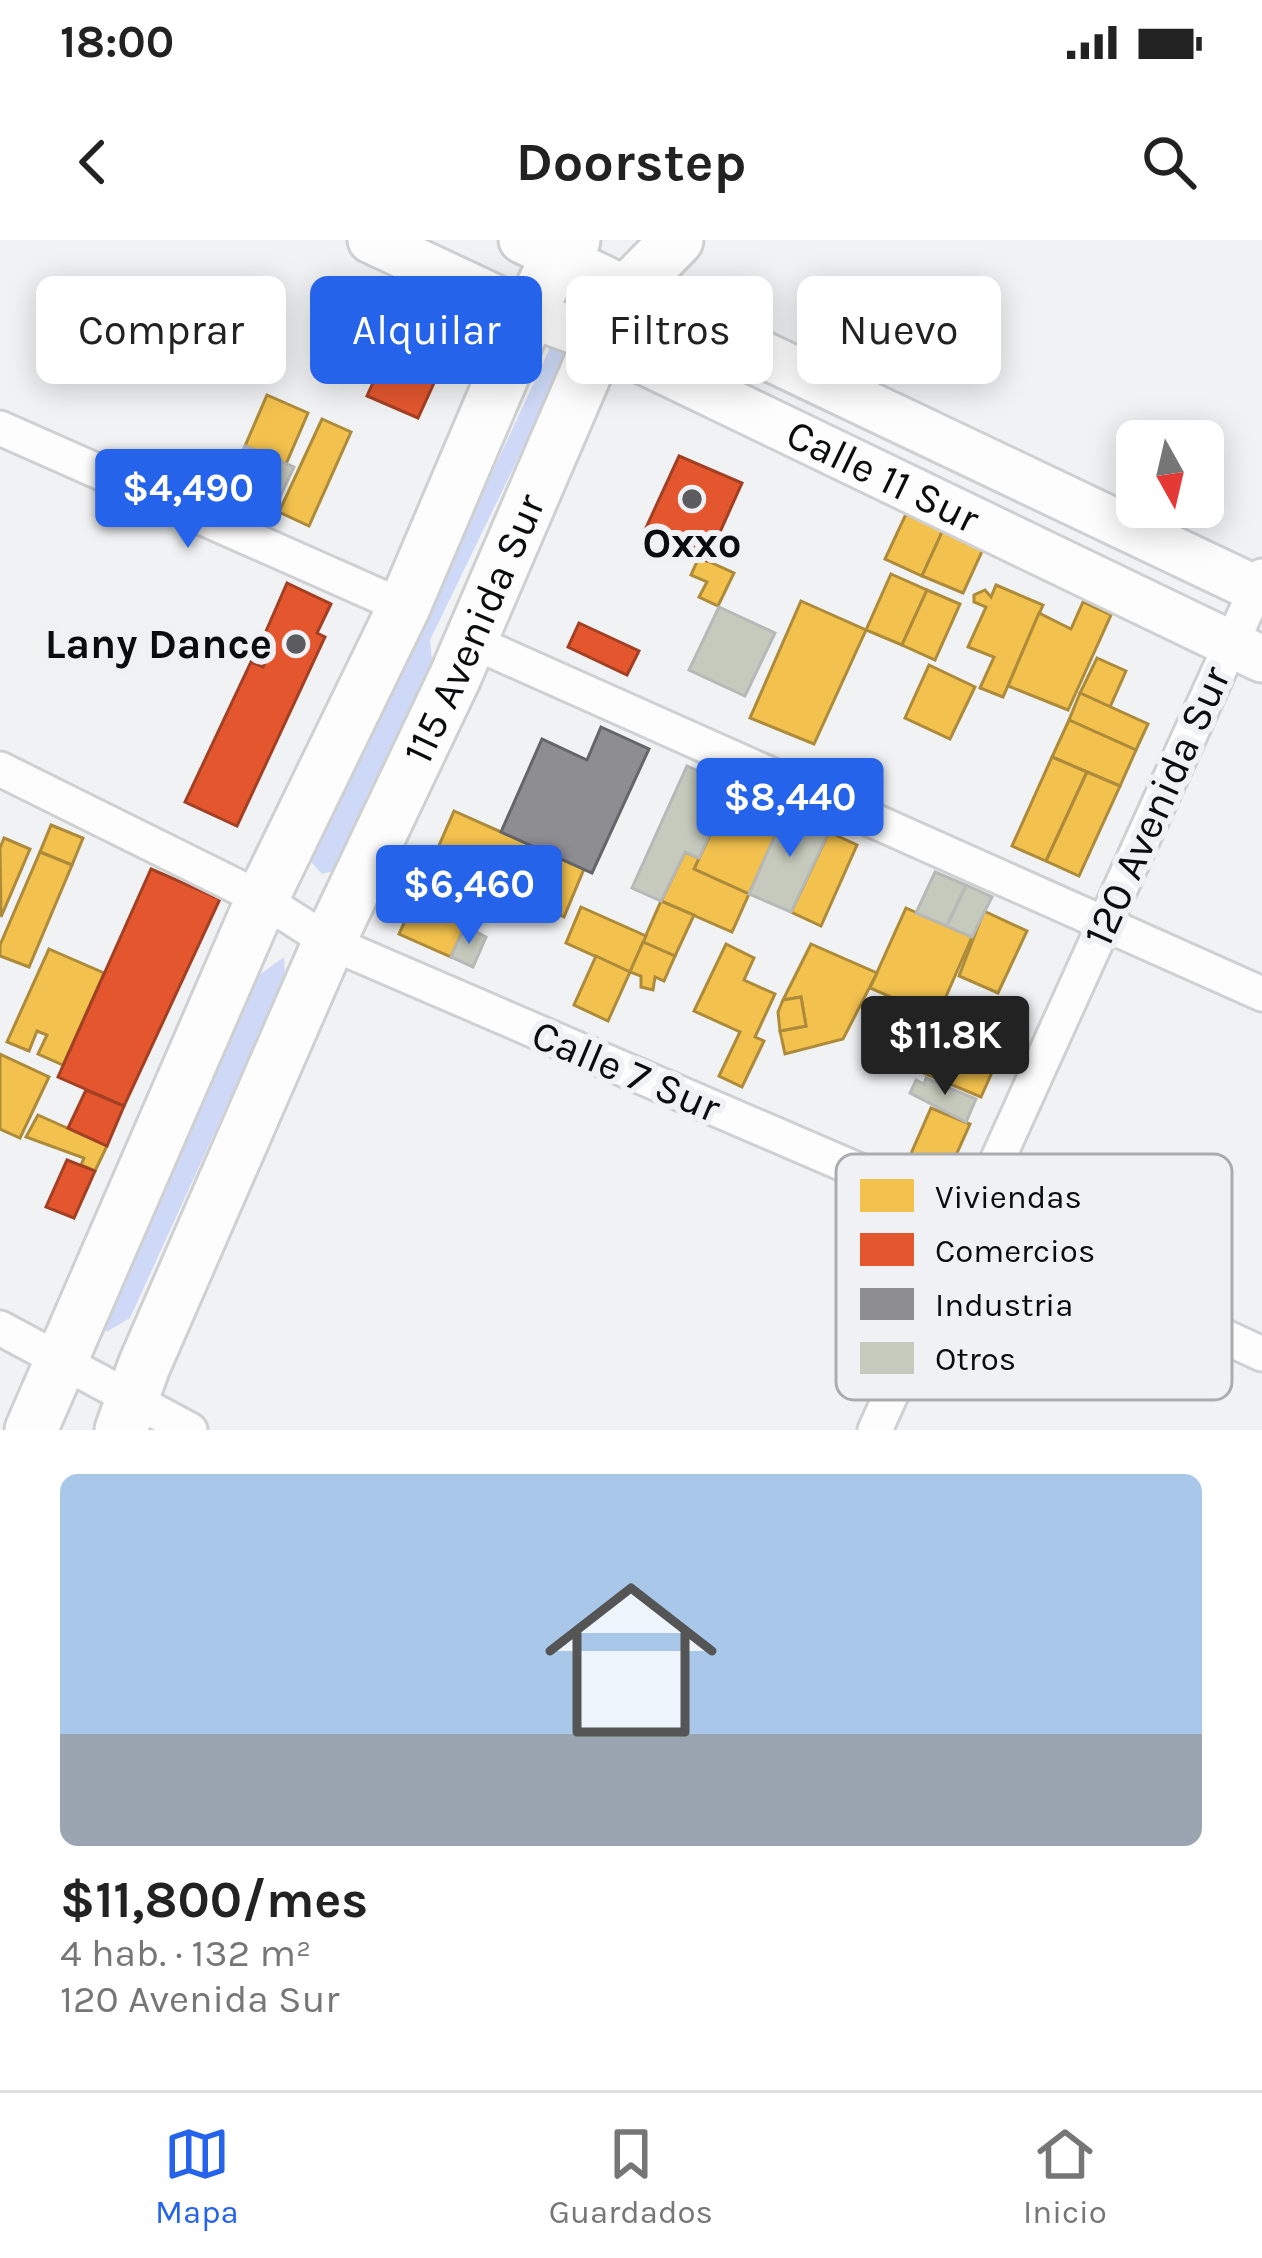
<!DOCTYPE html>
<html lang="es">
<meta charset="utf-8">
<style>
:root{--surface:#fff;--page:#f6f6f6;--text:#222;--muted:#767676;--line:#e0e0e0;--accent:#2563eb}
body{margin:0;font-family:Karla,sans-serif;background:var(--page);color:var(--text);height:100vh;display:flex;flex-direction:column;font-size:45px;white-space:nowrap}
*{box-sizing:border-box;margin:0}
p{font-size:39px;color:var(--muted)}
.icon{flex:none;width:66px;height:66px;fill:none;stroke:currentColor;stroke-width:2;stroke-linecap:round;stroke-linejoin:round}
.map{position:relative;height:1190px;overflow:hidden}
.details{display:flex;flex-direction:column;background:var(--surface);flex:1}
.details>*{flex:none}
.guide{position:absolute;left:36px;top:36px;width:1191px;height:108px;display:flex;gap:24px}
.needle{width:78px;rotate:172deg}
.fabs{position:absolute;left:1116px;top:180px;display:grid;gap:24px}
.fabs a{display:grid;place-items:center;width:108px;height:108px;border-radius:18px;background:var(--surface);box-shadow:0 6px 30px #0003;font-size:60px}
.price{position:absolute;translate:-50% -102px;padding:0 27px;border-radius:12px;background:var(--accent);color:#fff;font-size:39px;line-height:78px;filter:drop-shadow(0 3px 6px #0008)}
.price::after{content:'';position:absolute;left:50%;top:72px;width:36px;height:27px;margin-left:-18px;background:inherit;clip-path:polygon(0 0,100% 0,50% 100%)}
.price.selected{background:#222;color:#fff}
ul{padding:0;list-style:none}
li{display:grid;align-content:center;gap:24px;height:636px;padding:0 60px}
li span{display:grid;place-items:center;height:372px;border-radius:18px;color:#555}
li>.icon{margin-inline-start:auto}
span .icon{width:216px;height:216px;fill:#fffc;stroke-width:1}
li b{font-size:51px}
.tag{padding:0 42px;border-radius:18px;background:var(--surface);box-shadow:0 6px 30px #0003;font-size:42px;line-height:108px}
.tag.selected{background:var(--accent);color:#fff}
.status{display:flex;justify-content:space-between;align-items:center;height:84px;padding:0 60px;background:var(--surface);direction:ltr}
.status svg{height:33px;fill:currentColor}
header{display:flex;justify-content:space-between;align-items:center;height:156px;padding:0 60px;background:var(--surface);font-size:54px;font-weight:700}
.dock{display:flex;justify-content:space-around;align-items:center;height:168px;border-top:3px solid var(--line);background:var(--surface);font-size:33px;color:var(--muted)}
.dock a{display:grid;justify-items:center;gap:6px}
.dock .selected{color:var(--accent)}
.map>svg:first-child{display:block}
.green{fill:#cdd9f6}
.homes{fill:#f2c14e;stroke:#ad8b3a;stroke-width:3}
.shops{fill:#e4572e;stroke:#a34024;stroke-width:3}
.industry{fill:#8d8d92;stroke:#66666a;stroke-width:3}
.building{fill:#c5cabc;stroke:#b7b8b8;stroke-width:3}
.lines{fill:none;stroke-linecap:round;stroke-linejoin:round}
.street-casing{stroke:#cfd0d1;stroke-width:39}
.secondary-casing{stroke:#cfd0d1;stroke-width:51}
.primary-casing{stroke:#cfd0d1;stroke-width:57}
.street{stroke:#fdfdfd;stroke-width:33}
.secondary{stroke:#fdfdfd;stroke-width:45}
.primary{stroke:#fdfdfd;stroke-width:51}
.poi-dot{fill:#5c5c5e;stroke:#f0f1f4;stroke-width:4.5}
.labels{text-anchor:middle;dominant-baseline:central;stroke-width:12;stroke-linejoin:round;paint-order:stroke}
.street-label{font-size:42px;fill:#0b0c0d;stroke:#f0f1f4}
.poi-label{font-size:42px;font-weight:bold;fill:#0b0c0d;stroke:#f0f1f4}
.key{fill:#f0f1f4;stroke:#abacaf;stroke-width:3}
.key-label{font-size:33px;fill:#0b0c0d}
</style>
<div class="status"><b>18:00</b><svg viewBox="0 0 49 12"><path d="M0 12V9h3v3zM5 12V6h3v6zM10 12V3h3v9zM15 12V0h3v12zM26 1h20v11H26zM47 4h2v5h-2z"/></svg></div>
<header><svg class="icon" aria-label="back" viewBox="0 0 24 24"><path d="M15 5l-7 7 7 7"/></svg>Doorstep<svg class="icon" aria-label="search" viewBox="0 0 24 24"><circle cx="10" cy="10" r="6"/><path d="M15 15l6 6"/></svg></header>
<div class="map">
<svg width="1262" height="1190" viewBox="0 0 1262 1190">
<rect width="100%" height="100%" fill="#f1f2f3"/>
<g class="green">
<path d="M 551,106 L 569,113 L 430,400 L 433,429 L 337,630 L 322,634 L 311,622 Z"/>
<path d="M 284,717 L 285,738 L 130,1078 L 106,1092 L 103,1065 L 259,735 Z"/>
</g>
<g class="homes">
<path d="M 267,155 L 308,173 L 286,224 L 245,206 Z"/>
<path d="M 322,179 L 351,192 L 309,286 L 279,272 Z"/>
<path d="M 906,274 L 943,290 L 922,336 L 885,319 Z"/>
<path d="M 943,290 L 984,307 L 963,353 L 922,336 Z"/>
<path d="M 699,317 L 734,333 L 718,366 L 699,357 L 707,342 L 691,335 Z"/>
<path d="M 891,334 L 927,350 L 902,405 L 866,390 Z"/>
<path d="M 996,345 L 1043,365 L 1003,457 L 980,448 L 994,417 L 968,407 L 986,367 L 974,362 L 974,355 L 985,350 L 991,357 Z"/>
<path d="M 927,350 L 960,364 L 935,420 L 902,405 Z"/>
<path d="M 801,361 L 866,390 L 814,504 L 750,478 Z"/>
<path d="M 1083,362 L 1111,375 L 1068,470 L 1008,446 L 1039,373 L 1071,389 Z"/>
<path d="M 1097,418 L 1126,431 L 1110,467 L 1080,453 Z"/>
<path d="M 929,425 L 975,447 L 950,499 L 905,478 Z"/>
<path d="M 1080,453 L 1148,484 L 1136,510 L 1069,480 Z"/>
<path d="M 1069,480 L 1136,510 L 1120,546 L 1052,517 Z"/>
<path d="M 1052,517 L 1087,532 L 1046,621 L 1012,606 Z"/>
<path d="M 1087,532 L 1120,546 L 1079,636 L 1046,621 Z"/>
<path d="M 726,561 L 780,585 L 749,654 L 694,629 Z"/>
<path d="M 454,571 L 584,629 L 564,677 L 434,617 Z"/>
<path d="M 51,585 L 83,598 L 72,625 L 40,612 Z"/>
<path d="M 829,592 L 857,605 L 821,686 L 791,672 Z"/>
<path d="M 4,598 L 30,609 L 1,677 L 0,608 Z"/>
<path d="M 40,612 L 72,625 L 29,727 L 0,716 L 0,705 Z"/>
<path d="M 685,612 L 699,618 L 694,629 L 749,654 L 732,692 L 661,661 Z"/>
<path d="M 434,617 L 486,641 L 451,717 L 399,694 Z"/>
<path d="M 661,661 L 694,675 L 675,716 L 643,702 Z"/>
<path d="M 581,667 L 646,696 L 630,732 L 566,703 Z"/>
<path d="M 906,668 L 972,697 L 937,777 L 870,748 Z"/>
<path d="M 984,671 L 1027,691 L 998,753 L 959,736 Z"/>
<path d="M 643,702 L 675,716 L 664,741 L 655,737 L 653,750 L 641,747 L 641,736 L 630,732 Z"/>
<path d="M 726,704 L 754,718 L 744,740 L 775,754 L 755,797 L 764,801 L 742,847 L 719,836 L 740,792 L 694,771 Z"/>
<path d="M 811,704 L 877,733 L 843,799 L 785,814 L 780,791 L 806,786 L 801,757 L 783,760 Z"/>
<path d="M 49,709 L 104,733 L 63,825 L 38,814 L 47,795 L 37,791 L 29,811 L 7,802 Z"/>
<path d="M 596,716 L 630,732 L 608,781 L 574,765 Z"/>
<path d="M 801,757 L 806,786 L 780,791 L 778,772 L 783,760 Z"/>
<path d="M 961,767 L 1012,789 L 997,821 L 948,798 Z"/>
<path d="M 931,790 L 997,821 L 981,857 L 914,829 Z"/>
<path d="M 0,814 L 49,837 L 20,898 L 0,889 Z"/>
<path d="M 931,868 L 970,884 L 944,942 L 906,925 Z"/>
<path d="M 38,875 L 107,906 L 95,931 L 81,925 L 84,918 L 26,897 Z"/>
</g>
<g class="shops">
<path d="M 415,50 L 466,73 L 418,178 L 367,156 Z"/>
<path d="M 679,216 L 742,243 L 707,321 L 644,292 Z"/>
<path d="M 287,343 L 331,364 L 317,393 L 325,397 L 237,586 L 185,562 L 251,422 L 263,427 L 271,410 L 260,405 Z"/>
<path d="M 579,383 L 639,411 L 627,435 L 568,407 Z"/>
<path d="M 151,629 L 220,659 L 124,866 L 58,837 Z"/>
<path d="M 86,850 L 124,866 L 107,906 L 68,888 Z"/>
<path d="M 67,920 L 95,931 L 74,978 L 46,967 Z"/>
</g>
<path class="industry" d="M 601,487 L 649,509 L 592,633 L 501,592 L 542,499 L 587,520 Z"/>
<g class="building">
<path d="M 245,206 L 294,227 L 280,257 L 253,245 L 247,258 L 225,249 Z"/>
<path d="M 719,367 L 775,393 L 745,456 L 689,430 Z"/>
<path d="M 687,526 L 732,546 L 699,618 L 685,612 L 661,661 L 632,648 Z"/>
<path d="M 787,569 L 831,587 L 791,672 L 749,654 Z"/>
<path d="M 935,632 L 966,645 L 947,686 L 916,673 Z"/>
<path d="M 966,645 L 992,657 L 972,697 L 947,686 Z"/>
<path d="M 465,686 L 486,697 L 473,727 L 451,717 Z"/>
<path d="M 926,838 L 976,859 L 966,882 L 910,853 L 916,840 L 924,844 Z"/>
</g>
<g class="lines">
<g class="street-casing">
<g id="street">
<path d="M 0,188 L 404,367"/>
<path d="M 471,401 L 1262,754"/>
<path d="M 0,529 L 262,659 L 329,702 L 971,979 L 1262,1114"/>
<path d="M 0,1088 L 190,1190"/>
<path d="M 875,1190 L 1262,336"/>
</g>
</g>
<g class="secondary-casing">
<g id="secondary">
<path id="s1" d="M 371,0 L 529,74 L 600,100 L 1262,419"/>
<path d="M 522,0 L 1262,352"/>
</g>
</g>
<g class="primary-casing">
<g id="primary">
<path d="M 31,1190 L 262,659 L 404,367 L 529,74 L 557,17 L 574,0"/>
<path id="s2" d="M 121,1190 L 144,1126 L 329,702 L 455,437 L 600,100 L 628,50 L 677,0"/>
</g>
</g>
<use href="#street" class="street"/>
<use href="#secondary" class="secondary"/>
<use href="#primary" class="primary"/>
</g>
<g class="poi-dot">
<circle cx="692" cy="259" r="12"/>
<circle cx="296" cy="404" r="12"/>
</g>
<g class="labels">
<g class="street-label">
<text stroke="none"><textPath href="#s1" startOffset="564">Calle 11 Sur</textPath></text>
<text stroke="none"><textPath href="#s2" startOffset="876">115 Avenida Sur</textPath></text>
<text transform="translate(1157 566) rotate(-66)">120 Avenida Sur</text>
<text transform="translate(626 831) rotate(23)">Calle 7 Sur</text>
</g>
<g class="poi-label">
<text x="692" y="303">Oxxo</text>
<text x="272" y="404" text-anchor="end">Lany Dance</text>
</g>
</g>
<rect x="836" y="914" width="396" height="246" rx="18" class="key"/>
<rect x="860" y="939" width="54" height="33" fill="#f2c14e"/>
<rect x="860" y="993" width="54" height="33" fill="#e4572e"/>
<rect x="860" y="1048" width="54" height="32" fill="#8d8d92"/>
<rect x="860" y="1102" width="54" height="32" fill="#c5cabc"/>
<g class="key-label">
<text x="935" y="968">Viviendas</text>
<text x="935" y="1022">Comercios</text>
<text x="935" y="1076">Industria</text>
<text x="935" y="1130">Otros</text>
</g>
</svg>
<div class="fabs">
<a><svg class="needle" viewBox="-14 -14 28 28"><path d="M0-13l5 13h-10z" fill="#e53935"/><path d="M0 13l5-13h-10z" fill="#767676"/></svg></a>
</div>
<b class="price" style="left:188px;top:311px">$4,490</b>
<b class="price" style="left:790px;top:620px">$8,440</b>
<b class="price" style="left:469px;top:707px">$6,460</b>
<b class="price selected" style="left:945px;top:858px">$11.8K</b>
<div class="guide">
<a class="tag">Comprar</a>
<a class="tag selected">Alquilar</a>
<a class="tag">Filtros</a>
<a class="tag">Nuevo</a>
</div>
</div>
<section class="details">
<ul>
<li><span style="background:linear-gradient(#a9c7e8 70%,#9aa5b1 0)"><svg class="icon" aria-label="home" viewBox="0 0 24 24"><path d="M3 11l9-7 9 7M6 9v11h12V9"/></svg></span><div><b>$11,800/mes</b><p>4 hab. · 132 m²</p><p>120 Avenida Sur</p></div></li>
</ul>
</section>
<nav class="dock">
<a class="selected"><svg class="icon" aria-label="map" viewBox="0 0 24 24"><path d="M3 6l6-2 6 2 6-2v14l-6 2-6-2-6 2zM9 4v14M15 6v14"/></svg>Mapa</a>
<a><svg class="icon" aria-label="saved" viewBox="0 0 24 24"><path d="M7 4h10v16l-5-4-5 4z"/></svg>Guardados</a>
<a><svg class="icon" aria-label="home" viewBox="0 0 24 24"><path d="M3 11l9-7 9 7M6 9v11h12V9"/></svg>Inicio</a>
</nav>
